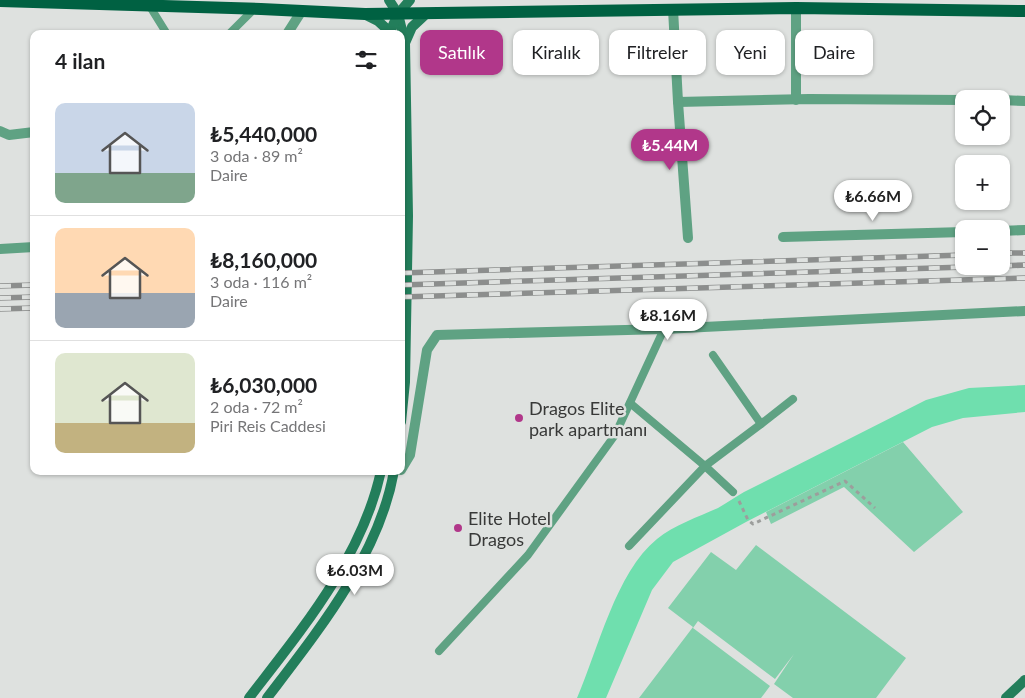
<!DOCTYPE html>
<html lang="tr">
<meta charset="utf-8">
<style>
:root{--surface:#fff;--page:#f2f2f2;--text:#202124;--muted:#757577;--line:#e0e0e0;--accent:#b1378a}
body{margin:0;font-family:Lato,sans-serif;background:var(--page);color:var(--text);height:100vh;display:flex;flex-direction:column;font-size:19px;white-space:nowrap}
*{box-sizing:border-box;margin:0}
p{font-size:16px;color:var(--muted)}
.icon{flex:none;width:28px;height:28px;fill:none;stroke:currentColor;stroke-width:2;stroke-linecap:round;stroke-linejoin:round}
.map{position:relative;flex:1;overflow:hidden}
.side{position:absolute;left:30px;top:30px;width:375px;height:445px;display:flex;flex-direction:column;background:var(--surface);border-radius:10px;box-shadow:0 1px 4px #0004}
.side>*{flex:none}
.guide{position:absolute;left:420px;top:30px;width:475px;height:45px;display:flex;gap:10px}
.controls{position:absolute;left:955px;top:90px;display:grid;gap:10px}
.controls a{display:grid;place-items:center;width:55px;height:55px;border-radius:10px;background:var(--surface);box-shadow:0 1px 4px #0004;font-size:25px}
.price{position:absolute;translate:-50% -42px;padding:0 11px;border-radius:18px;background:#fff;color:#222;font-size:16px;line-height:32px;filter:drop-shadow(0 1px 2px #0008)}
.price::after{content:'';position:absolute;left:50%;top:30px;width:15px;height:11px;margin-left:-8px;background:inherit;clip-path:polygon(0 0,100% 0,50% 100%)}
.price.current{background:var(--accent);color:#fff}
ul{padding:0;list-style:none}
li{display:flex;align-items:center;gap:15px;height:125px;padding:0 25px}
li+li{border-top:1px solid var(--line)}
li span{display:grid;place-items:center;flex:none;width:140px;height:100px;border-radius:10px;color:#555}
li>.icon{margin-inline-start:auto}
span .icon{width:60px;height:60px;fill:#fffc;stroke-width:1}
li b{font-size:21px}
h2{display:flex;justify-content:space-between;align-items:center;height:60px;padding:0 25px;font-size:21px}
.tag{padding:0 18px;border-radius:10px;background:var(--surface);box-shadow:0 1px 4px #0004;font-size:18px;line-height:45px}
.tag.current{background:var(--accent);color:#fff}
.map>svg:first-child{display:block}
.green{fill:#83d0ac}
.water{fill:#6fdfae}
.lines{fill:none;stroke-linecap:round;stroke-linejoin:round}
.path{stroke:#9c9e9c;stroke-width:3;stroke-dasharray:4 4;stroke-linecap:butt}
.lane{stroke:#5fa283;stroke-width:8}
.street{stroke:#5fa283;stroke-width:10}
.secondary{stroke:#237e5b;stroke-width:10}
.primary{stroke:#006142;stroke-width:12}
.rail-casing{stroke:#8c8e8d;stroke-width:5.5}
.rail{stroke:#dee1df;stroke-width:4;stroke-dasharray:11;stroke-linecap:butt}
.poi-dot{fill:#b1378a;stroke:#dee1df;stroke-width:2}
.labels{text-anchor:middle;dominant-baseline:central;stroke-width:5;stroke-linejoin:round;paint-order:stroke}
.poi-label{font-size:18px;fill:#383938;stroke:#dee1df;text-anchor:start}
</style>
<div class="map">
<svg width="1025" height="698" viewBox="0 0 1025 698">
<rect width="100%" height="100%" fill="#dee1df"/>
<g class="green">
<path d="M 903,442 L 963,512 L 914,552 L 844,487 L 771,524 L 766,512 Z"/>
<path d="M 756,545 L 906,658 L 876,698 L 793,698 L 774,684 L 794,654 L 775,679 L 698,621 L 693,628 L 770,686 L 761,698 L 639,698 L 693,627 L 668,608 L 711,552 L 736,570 Z"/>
</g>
<path class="water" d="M 1025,385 L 1025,412 L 963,418 L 932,427 L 746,522 L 673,562 L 652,590 L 606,698 L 577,698 C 598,650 616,572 657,539 C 674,525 698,517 718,508 C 727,503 735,497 744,492 L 926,400 L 969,388 Z"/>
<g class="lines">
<path class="path" d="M 739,501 L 748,520 L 753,524 L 845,481 L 875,508"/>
<g class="lane">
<path d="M 149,5 L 167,34"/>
<path d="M 229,34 L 254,9"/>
<path d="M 713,355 L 761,424"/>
<path d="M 630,403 L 705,466 L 733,492"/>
<path d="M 629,546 L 705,466 L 761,424 L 793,399"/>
<path d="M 439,651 L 528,555 L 615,435 L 664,329"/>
</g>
<g class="street">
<path d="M 673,9 L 678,102 L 809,99 L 964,100"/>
<path d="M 287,34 L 301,12"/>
<path d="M 796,100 L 796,8"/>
<path d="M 1001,100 L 1025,101"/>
<path d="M 678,102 L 688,238"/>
<path d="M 0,131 L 9,135 L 34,132"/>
<path d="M 1001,231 L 1025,230"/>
<path d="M 783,237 L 964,232"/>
<path d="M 0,249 L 34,247"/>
<path d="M 401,470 L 410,455 L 427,350 L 437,335 L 664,329 L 1025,311"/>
</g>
<g class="secondary">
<path d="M 389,0 L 398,14 L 405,43 L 408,216 L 405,382 L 401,422"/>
<path d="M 366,15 L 378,21 L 389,31"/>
<path d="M 389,34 L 398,14 L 410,0"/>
<path d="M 405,43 L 412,27 L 427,13"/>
<path d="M 249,698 C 302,629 362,558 381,471"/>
<path d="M 267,698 C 318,631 379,556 394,471"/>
<path d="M 1006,698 L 1025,680"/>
</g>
<path class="primary" d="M 0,1 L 261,9 L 365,14 L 796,8 L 1025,11"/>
<g class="rail-casing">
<g id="rail">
<path d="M 1001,253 L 1025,253"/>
<path d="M 1001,266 L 1025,265"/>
<path d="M 401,273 L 964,255"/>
<path d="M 401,285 L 997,266"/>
<path d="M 0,286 L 34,285"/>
<path d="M 401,297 L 1025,278"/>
<path d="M 0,298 L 34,297"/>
<path d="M 0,309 L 34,308"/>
</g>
</g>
<use href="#rail" class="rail"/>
</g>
<g class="poi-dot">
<circle cx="519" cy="418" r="5"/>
<circle cx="458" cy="528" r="5"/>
</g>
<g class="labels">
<g class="poi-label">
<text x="529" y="408">Dragos Elite<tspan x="529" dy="21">park apartmanı</tspan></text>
<text x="468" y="518">Elite Hotel<tspan x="468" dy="21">Dragos</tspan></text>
</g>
</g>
</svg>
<div class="controls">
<a><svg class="icon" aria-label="locate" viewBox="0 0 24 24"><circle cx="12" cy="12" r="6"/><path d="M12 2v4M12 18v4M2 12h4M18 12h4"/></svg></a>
<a>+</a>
<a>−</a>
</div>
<b class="price current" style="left:670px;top:171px">₺5.44M</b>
<b class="price" style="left:873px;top:222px">₺6.66M</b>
<b class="price" style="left:668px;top:341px">₺8.16M</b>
<b class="price" style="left:355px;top:596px">₺6.03M</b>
<div class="guide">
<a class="tag current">Satılık</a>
<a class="tag">Kiralık</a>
<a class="tag">Filtreler</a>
<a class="tag">Yeni</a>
<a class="tag">Daire</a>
</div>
<section class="side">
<h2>4 ilan<svg class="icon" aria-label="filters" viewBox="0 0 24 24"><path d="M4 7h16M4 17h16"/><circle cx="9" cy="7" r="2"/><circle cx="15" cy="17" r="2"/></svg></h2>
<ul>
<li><span style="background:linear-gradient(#c9d6e8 70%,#7fa58c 0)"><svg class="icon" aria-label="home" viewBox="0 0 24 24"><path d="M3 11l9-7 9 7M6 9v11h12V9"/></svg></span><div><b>₺5,440,000</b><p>3 oda · 89 m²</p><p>Daire</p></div></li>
<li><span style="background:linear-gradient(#ffd9b3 65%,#9aa5b1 0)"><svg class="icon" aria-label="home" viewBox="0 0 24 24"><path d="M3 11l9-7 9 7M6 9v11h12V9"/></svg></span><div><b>₺8,160,000</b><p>3 oda · 116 m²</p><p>Daire</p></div></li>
<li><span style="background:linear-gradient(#dfe7d0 70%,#c2b280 0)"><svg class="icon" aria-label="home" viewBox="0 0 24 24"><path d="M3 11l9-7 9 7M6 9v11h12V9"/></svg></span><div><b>₺6,030,000</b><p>2 oda · 72 m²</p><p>Piri Reis Caddesi</p></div></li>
</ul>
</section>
</div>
